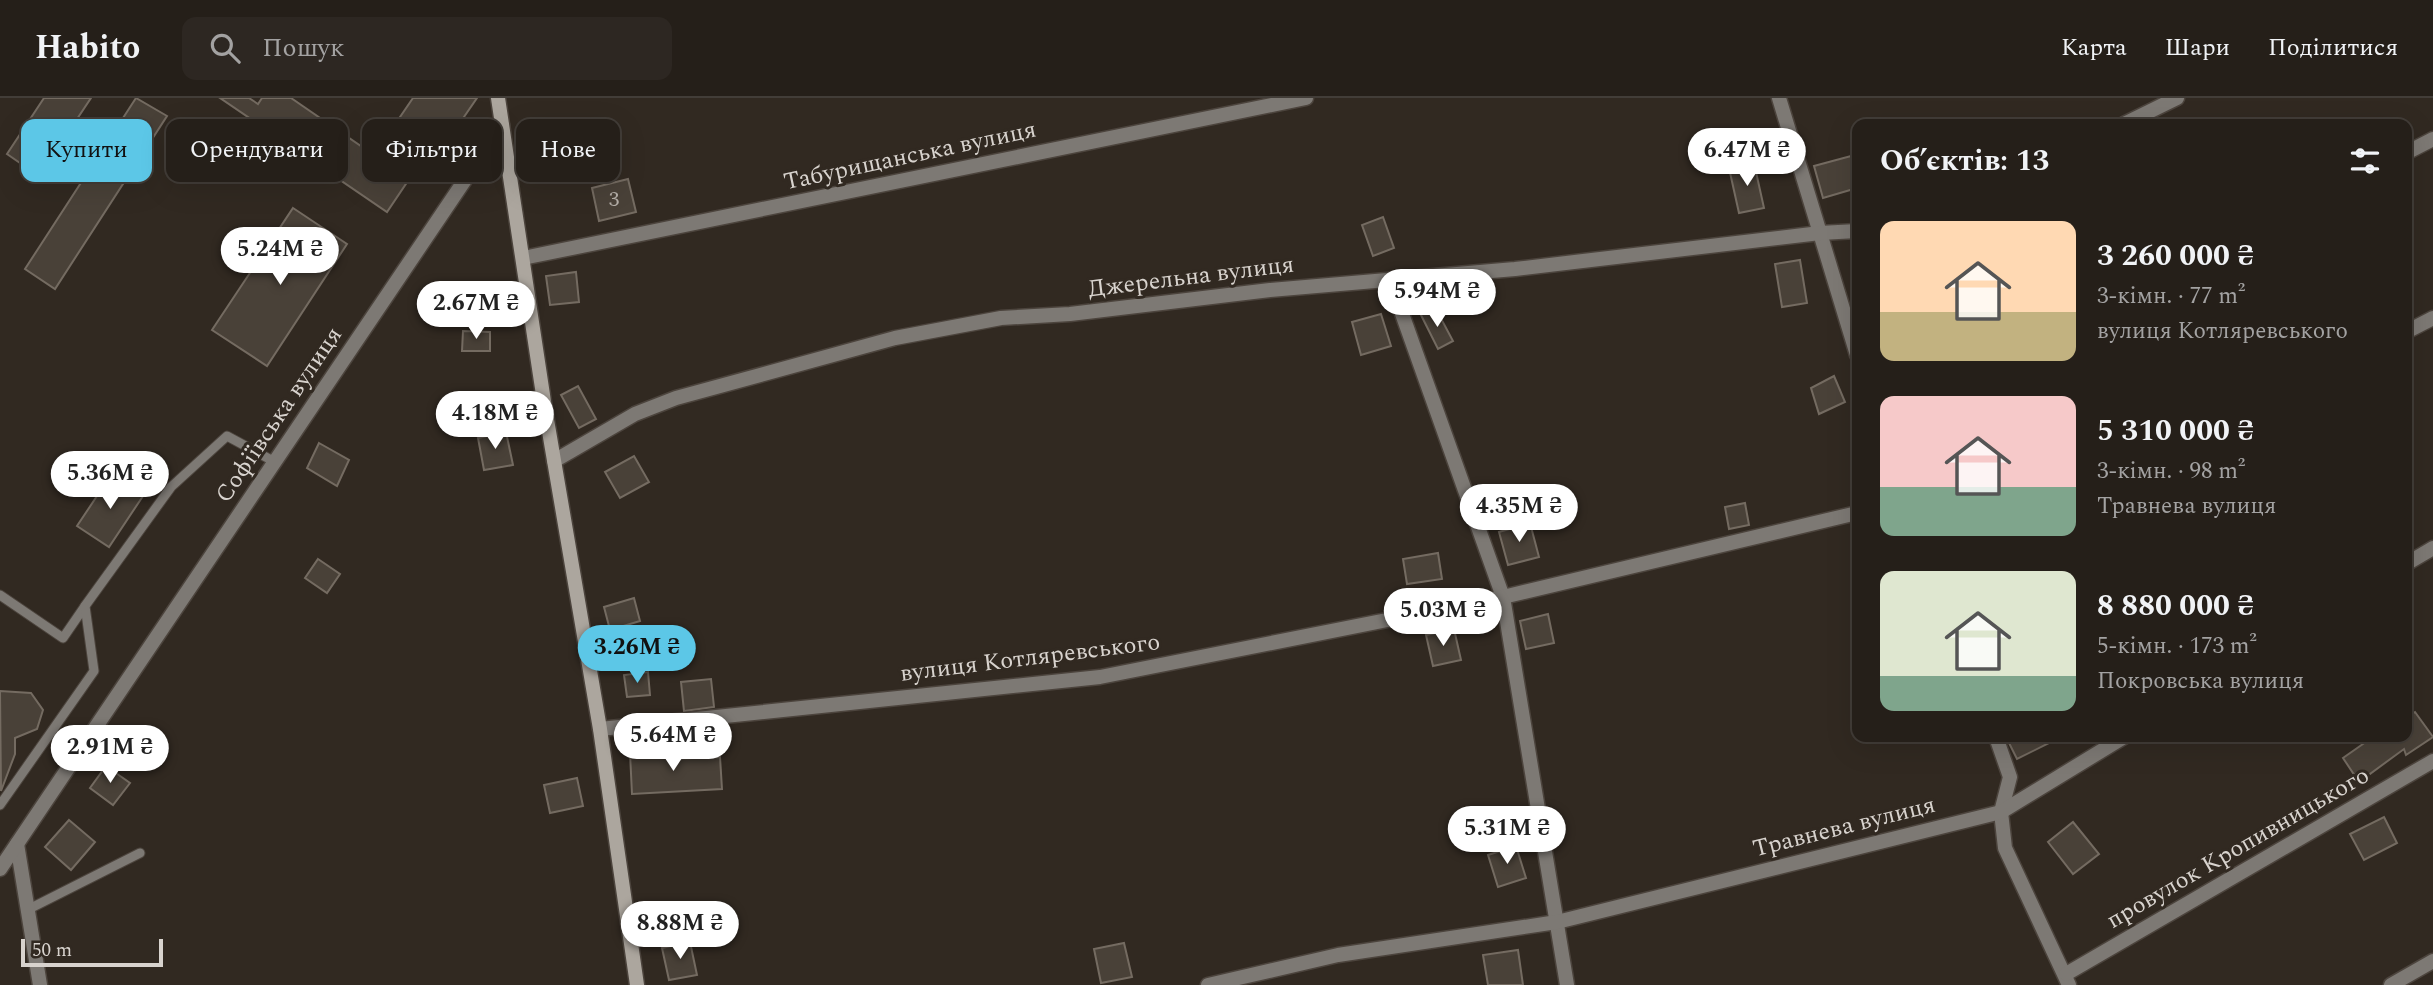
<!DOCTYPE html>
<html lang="uk">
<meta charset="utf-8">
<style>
:root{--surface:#251f19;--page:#2d2722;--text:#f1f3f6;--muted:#a3a2a2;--line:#423d38;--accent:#5cc7e7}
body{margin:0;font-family:Spectral,serif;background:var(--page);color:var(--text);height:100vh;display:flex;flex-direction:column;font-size:26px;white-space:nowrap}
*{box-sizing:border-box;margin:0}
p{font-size:23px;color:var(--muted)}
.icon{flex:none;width:38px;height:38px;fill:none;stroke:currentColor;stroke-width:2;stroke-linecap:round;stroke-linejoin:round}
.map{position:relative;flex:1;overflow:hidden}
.panel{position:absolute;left:1852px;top:21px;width:560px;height:623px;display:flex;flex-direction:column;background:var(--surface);border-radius:14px;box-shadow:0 7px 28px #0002,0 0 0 2px var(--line)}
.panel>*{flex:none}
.hud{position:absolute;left:21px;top:21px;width:665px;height:63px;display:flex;gap:14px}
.scale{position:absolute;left:21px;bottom:18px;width:142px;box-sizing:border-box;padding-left:7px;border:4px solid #d8d3ce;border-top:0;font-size:19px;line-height:24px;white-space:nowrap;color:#d8d3ce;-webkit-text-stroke:5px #312921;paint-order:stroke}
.price{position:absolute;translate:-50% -60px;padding:0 16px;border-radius:24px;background:#fff;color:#222;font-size:23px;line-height:46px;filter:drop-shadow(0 2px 4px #0008)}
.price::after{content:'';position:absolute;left:50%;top:42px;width:21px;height:16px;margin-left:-10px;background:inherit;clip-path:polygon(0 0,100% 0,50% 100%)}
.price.on{background:var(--accent);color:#111}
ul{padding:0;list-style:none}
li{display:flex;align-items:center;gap:21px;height:175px;padding:0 28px}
li span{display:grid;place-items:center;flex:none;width:196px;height:140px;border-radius:14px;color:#555}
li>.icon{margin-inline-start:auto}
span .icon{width:84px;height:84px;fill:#fffc;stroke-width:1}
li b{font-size:30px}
h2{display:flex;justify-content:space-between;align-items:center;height:84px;padding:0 28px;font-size:30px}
.chip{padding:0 24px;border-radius:14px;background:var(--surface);box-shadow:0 7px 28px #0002,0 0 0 2px var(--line);font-size:24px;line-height:63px}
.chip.on{background:var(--accent);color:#111}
header{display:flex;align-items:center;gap:42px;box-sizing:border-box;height:98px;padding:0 35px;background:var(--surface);border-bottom:2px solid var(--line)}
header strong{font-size:33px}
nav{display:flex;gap:38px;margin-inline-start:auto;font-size:24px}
.search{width:490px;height:63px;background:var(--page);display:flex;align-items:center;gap:18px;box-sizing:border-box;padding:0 24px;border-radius:14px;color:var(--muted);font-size:26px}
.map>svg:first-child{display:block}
.building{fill:#494138;stroke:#746b61;stroke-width:2}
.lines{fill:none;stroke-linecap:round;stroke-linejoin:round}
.service-casing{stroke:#4c443d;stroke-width:11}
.minor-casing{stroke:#4c443d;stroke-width:17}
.tertiary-casing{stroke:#4c443d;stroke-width:17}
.secondary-casing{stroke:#4c443d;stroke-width:17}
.service{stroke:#7d7974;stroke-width:9}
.minor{stroke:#7d7974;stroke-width:14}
.tertiary{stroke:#7d7974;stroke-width:14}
.secondary{stroke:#aca69e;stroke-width:14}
.labels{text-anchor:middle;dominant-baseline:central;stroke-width:6;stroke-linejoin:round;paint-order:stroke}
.number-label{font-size:21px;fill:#b4aea8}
.street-label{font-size:24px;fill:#d8d3ce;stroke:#312921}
</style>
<header>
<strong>Habito</strong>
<div class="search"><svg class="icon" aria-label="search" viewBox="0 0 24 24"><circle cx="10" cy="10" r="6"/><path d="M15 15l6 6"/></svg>Пошук</div>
<nav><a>Карта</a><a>Шари</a><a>Поділитися</a></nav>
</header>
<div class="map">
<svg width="2433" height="887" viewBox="0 0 2433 887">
<rect width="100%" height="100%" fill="#312921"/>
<g class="building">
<path d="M 44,0 L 91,0 L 39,78 L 7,56 Z"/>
<path d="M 136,0 L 167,18 L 55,191 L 25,171 Z"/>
<path d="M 220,0 L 249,0 L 258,6 L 262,0 L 291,0 L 374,57 L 413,0 L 477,0 L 424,77 L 416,71 L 387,114 Z"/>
<path d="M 1851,58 L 1857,90 L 1823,100 L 1814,68 Z"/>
<path d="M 1754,65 L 1764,110 L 1739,115 L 1729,70 Z"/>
<path d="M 628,81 L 636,114 L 599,123 L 592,90 Z"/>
<path d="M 293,110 L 347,146 L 267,268 L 212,232 Z"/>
<path d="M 1383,119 L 1394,150 L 1373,158 L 1362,127 Z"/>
<path d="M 1800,162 L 1807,205 L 1782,209 L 1775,166 Z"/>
<path d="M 576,174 L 579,204 L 550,207 L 546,178 Z"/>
<path d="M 1437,213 L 1453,243 L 1438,251 L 1420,215 Z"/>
<path d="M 1381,216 L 1391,248 L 1361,257 L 1352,224 Z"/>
<path d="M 463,233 L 490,234 L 490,253 L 462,253 Z"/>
<path d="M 1834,278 L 1845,304 L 1819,316 L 1811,290 Z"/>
<path d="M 578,288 L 596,321 L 579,330 L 561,297 Z"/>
<path d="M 506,334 L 513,367 L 484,372 L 478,340 Z"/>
<path d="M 319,345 L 349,362 L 337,388 L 307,370 Z"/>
<path d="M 634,358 L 649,384 L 620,400 L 605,374 Z"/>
<path d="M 111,377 L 143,398 L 109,449 L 77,428 Z"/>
<path d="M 1745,405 L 1749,427 L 1729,431 L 1725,409 Z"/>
<path d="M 1530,425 L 1539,459 L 1508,467 L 1499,434 Z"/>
<path d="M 1438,455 L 1442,481 L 1407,486 L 1403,461 Z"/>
<path d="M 318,461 L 340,476 L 327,495 L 305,480 Z"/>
<path d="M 634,500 L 640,523 L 610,532 L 604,509 Z"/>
<path d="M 1548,516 L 1554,545 L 1526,551 L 1520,523 Z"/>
<path d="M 1454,531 L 1461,562 L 1433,568 L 1426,537 Z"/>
<path d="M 648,574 L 650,597 L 627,599 L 624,577 Z"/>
<path d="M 711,581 L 714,609 L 684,613 L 681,584 Z"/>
<path d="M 0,593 L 31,595 L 43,612 L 37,631 L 15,640 L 15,656 L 1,693 Z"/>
<path d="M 2415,614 L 2433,639 L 2406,657 L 2404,651 L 2359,684 L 2343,660 L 2373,639 L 2406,639 L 2406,620 Z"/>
<path d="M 2006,639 L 2061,639 L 2017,661 Z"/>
<path d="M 669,654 L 669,661 L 720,659 L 722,691 L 632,696 L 630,655 Z"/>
<path d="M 106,668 L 130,685 L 113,707 L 90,690 Z"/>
<path d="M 577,680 L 583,708 L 550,715 L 544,687 Z"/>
<path d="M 2384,719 L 2397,745 L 2364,762 L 2350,736 Z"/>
<path d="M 69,722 L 95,744 L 71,772 L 45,749 Z"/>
<path d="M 2073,724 L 2099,756 L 2073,776 L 2048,744 Z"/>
<path d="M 1516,748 L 1526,780 L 1498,789 L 1488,757 Z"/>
<path d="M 690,844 L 697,877 L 669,882 L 662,850 Z"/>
<path d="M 1124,845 L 1132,879 L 1101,885 L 1094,851 Z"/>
<path d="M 1518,852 L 1523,887 L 1488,887 L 1483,857 Z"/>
</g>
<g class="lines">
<g class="service-casing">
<g id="service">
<path d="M 0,497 L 63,540 L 85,508"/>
<path d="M 0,707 L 94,573 L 85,508 L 171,389 L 227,338 L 275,364"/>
<path d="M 27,812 L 140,755"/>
</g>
</g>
<g class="minor-casing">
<g id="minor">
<path d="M 1779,0 L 1857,257"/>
<path d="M 2406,55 L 2433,41"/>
<path d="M 523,160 L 1306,0"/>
<path d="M 1390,182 L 1503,499 L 1567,887"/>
<path d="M 2406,234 L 2433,220"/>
<path d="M 2406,466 L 2433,450"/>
<path d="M 600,631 L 1100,579 L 1503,499 L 1857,415"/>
<path d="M 1996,639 L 2010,679 L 2001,714 L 2005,750 L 2069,887"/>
<path d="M 17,746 L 40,887"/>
<path d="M 0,771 L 502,27"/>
<path d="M 2066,876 L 2433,663"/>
<path d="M 1208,887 L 1338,857 L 1557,824 L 2001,714 L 2124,639"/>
<path d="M 2391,887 L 2433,863"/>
</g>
</g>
<g class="tertiary-casing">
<g id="tertiary">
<path d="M 2124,26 L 2177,0"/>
<path d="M 554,363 L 635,316 L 676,300 L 895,240 L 1001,220 L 1070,216 L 1270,192 L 1515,171 L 1820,135 L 1857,133"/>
</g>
</g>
<g class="secondary-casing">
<path id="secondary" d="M 498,0 L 545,310 L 600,631 L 637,887"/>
</g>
<use href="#service" class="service"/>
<use href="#minor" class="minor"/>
<use href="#tertiary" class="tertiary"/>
<use href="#secondary" class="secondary"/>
</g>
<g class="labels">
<g class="number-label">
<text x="614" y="102">3</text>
</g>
<g class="street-label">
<text transform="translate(910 58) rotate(-12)">Табурищанська вулиця</text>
<text transform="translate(1191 179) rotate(-7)">Джерельна вулиця</text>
<text transform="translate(279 317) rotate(-56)">Софіївська вулиця</text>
<text transform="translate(1030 560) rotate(-7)">вулиця Котляревського</text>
<text transform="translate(1844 729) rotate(-14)">Травнева вулиця</text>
<text transform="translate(2238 750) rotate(-30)">провулок Кропивницького</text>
</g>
</g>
</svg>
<div class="scale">50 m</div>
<b class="price" style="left:1747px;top:90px">6.47M ₴</b>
<b class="price" style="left:280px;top:189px">5.24M ₴</b>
<b class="price" style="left:1437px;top:231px">5.94M ₴</b>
<b class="price" style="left:476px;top:243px">2.67M ₴</b>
<b class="price" style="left:495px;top:353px">4.18M ₴</b>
<b class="price" style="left:110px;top:413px">5.36M ₴</b>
<b class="price" style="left:1519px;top:446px">4.35M ₴</b>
<b class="price" style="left:1443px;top:550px">5.03M ₴</b>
<b class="price on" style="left:637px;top:587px">3.26M ₴</b>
<b class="price" style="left:673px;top:675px">5.64M ₴</b>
<b class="price" style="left:110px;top:687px">2.91M ₴</b>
<b class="price" style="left:1507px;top:768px">5.31M ₴</b>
<b class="price" style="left:680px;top:863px">8.88M ₴</b>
<div class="hud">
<a class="chip on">Купити</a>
<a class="chip">Орендувати</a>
<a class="chip">Фільтри</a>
<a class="chip">Нове</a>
</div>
<section class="panel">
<h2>Об’єктів: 13<svg class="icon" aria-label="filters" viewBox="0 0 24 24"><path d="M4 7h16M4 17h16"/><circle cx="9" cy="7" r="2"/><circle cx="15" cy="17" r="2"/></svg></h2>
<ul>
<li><span style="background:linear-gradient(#ffd9b3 65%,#c2b280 0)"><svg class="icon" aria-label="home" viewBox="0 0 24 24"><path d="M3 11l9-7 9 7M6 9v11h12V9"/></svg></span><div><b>3 260 000 ₴</b><p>3-кімн. · 77 m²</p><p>вулиця Котляревського</p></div></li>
<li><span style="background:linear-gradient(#f6c9c9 65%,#7fa58c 0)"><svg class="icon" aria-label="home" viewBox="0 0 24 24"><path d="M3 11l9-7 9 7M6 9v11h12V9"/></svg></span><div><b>5 310 000 ₴</b><p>3-кімн. · 98 m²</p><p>Травнева вулиця</p></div></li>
<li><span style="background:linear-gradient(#dfe7d0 75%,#7fa58c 0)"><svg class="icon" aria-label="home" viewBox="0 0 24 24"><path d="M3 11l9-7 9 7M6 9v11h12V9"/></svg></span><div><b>8 880 000 ₴</b><p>5-кімн. · 173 m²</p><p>Покровська вулиця</p></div></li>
</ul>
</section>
</div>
